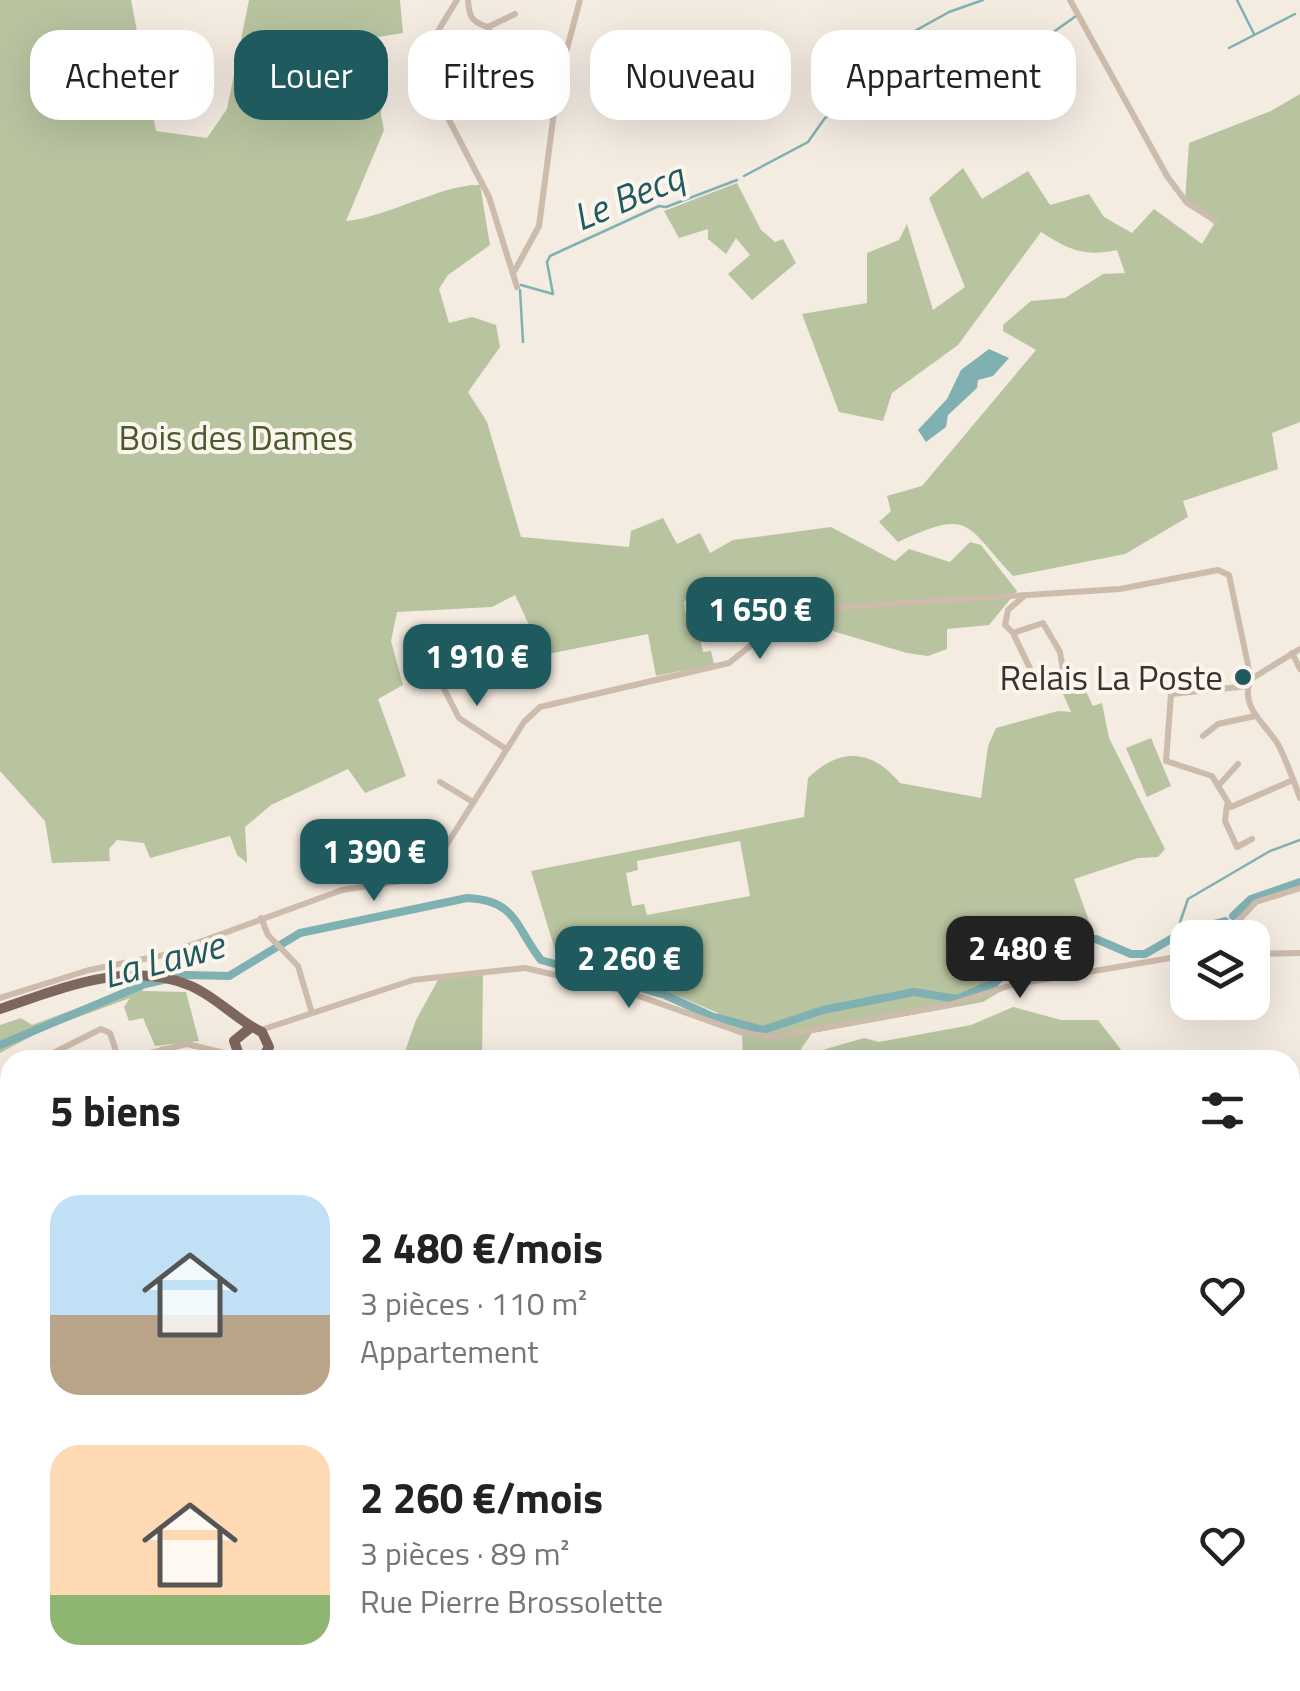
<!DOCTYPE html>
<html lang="fr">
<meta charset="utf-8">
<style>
:root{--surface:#fff;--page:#f6f6f6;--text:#222;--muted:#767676;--accent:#1f5a5e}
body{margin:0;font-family:"Titillium Web",sans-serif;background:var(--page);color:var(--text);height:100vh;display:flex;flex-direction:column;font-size:38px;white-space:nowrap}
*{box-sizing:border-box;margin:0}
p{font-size:32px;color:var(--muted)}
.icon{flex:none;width:55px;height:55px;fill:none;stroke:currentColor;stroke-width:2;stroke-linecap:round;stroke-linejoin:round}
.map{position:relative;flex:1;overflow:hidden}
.side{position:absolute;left:0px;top:1050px;width:1300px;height:642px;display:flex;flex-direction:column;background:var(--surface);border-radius:30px 30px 0 0;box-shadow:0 10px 40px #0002}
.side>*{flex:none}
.top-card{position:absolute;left:30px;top:30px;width:1240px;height:90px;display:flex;gap:20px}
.fabs{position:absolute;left:1170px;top:920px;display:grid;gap:20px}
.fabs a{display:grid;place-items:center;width:100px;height:100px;border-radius:20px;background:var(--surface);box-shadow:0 10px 40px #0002;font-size:50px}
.price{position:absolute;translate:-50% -85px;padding:0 22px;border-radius:20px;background:var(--accent);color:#fff;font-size:32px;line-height:65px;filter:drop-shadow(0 2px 5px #0008)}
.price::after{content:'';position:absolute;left:50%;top:60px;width:30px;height:22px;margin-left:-15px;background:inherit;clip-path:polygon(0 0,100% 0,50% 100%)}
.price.active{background:#222;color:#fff}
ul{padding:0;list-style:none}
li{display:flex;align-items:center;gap:30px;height:250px;padding:0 50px}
li span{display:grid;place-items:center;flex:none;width:280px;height:200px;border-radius:30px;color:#555}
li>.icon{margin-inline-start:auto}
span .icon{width:120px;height:120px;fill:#fffc;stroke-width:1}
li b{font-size:42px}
h2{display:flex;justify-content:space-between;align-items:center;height:120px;padding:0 50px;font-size:42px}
.chip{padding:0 35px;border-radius:30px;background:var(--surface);box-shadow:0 10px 40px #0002;font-size:35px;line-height:90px}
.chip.active{background:var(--accent);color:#fff}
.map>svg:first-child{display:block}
.green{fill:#b8c4a0;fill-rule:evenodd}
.water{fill:#7fb0b2}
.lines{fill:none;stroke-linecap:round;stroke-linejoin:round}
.stream{stroke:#7fb0b2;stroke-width:2.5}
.river{stroke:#7fb0b2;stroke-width:8}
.minor{stroke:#cdbbac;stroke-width:6}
.major{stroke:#7d675c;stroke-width:10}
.poi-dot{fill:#1f5a5e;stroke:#fbf5ee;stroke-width:4}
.labels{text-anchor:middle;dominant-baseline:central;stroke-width:8;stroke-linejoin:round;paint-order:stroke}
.park-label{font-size:35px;fill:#4a5a2e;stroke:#fbf5ee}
.poi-label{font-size:35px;fill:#3b302b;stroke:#fbf5ee;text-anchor:end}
.water-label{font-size:38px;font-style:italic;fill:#1f5a5e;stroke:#fbf5ee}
</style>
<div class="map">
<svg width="1300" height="1691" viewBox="0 0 1300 1691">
<rect width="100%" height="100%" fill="#f4ebe1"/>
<g class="green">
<path d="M 0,0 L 131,0 L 156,131 L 207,138 L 227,109 L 249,0 L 400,0 L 403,33 L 372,38 L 386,47 L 381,115 L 384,130 L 346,221 C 388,217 445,183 480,185 L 490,245 L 448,275 L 439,289 L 449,323 L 472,317 L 496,325 L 500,347 L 468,392 L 487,422 L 521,537 L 629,547 L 631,531 L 663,518 L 677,544 L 700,533 L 710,553 L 733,540 L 831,527 L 895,561 L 909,549 L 950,562 L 970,542 L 981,545 L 1017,591 L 989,625 L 947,629 L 947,649 L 928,656 L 907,653 L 819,627 L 814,604 L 764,611 L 754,596 L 723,603 L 720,594 L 684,601 L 685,612 L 694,611 L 703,652 L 711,651 L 714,664 L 656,676 L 648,634 L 543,655 L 515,595 L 492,607 L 397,612 L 391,641 L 403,685 L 378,699 L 406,776 L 365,793 L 348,769 L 271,805 L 245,827 L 247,863 L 237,855 L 230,836 L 150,858 L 144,843 L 117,840 L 109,849 L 110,861 L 52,863 L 45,821 L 0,771 Z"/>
<path d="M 1300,94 L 1300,422 L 1272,433 L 1278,469 L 1183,501 L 1188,517 L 1125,554 L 1013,576 C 964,524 972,508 898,542 L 879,522 L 891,511 L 887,496 L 922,486 L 1036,350 L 1003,331 L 1003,325 L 1031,301 L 1065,298 L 1103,274 L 1125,273 L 1117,250 C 1084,257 1069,250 1041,232 L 958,345 L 892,393 L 883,421 L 839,412 L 802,314 L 867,303 L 867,253 L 899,240 L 907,224 L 933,310 L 965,287 L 929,198 L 963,168 L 982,199 L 1028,171 L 1050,205 L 1089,194 L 1104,217 L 1132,233 L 1154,209 L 1202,244 L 1214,224 L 1185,200 L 1189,143 L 1271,111 Z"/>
<path d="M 737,183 L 761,230 L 775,242 L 783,239 L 796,263 L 752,300 L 728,274 L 750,255 L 736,238 L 726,254 L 708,239 L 708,229 L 679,238 L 664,211 Z"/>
<path d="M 1080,679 L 1093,706 L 1102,703 L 1109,738 L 1165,849 L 1158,857 L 1138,858 L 1074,879 L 1094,935 L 1087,943 L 1007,976 L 998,985 L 1003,990 L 983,1002 L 812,1033 L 801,1049 L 805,1055 L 864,1038 L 879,1042 L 971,1025 L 1013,1007 L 1061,1020 L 1098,1020 L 1129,1060 L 743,1060 L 742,1033 L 719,1023 L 718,1013 L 683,998 L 559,963 L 531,871 L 804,817 L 808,778 C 841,746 873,750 900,783 L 981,798 L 988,746 L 996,728 L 1058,711 L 1071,712 L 1059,685 ZM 740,841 L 750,896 L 647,915 L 644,904 L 632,906 L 626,873 L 638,870 L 637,861 Z"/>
<path d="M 1151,738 L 1171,786 L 1147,797 L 1126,748 Z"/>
<path d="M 483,975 L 482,1060 L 402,1060 L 416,1020 L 438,980 Z"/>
<path d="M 139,985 L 143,991 L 186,992 L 199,1041 L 155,1046 L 143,1018 L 129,1021 L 124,1007 L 130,998 L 43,1030 L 0,1053 L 0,1025 L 21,1018 L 32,1025 Z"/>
<path d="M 10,1666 L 10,1682 L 73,1683 L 103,1689 L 105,1683 L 148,1683 L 140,1691 L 0,1691 L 0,1671 Z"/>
</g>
<path class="water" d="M 989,349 L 1009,358 L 993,376 L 978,380 L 977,388 L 948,415 L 946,427 L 926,442 L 918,430 L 947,399 L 961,370 Z"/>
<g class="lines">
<g class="stream">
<path d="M 1237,0 L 1254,34"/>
<path d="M 1038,43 L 1076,16"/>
<path d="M 1229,48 L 1295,14"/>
<path d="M 859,94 L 907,51 L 904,37 L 949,12 L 983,0"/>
<path d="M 744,176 L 808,142 L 825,118 L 855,96"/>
<path d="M 521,285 L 553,294 L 547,262 L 550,256 L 659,206 L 666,207 L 737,180"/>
<path d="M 520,290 L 523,342"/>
<path d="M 1175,937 L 1188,899 L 1270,851 L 1300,840"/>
</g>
<g class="river">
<path d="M 1233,916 L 1251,899 L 1300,882"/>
<path d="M 0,1045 L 145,984 L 186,975 L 229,976 L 300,933 L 467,898 C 517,900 515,927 541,960 L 665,995 L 711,1016 L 763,1030 L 823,1010 L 914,992 L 957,999 L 996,982 L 1011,967 L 1069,942 L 1096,939 L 1131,954 L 1145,954 L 1183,932 L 1225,921"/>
</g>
<g class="minor">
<path d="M 457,0 L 419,62 L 489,197 L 517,287"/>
<path d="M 468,0 C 469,16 471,22 488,27 L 506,70 L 525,66 L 531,72"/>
<path d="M 1070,0 L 1167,176 L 1187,203 L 1216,221"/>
<path d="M 488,27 L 515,14"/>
<path d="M 515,270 L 539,226 L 558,82 L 580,0"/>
<path d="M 1013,633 L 1043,623 L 1060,652 L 1064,676 L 1038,685 L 1013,633 L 1005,625 L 1008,610 L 1023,597"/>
<path d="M 1292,653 L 1300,669"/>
<path d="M 438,677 L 459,718 L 506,749"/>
<path d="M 1251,679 L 1300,649"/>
<path d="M 1249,684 C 1242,710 1268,726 1279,746 C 1287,763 1294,781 1300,798"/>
<path d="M 1248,686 L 1171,694 L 1166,761 L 1212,776 L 1231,807 L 1293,780"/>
<path d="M 1203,736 L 1218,724 L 1255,716"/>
<path d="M 440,782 L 473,802"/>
<path d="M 1218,786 L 1238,764"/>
<path d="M 1227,805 L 1225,821 L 1237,847 L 1252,839"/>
<path d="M 261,918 L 268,935 L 298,966 L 312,1013"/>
<path d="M 1222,938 L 1256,902 L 1300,888"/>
<path d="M 1252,954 L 1300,953"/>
<path d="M 0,998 L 89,970 L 164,955 L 342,890 L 418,878 L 432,868 L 524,722 L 540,707 L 729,663 L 795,610 L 1120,589 L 1218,570 L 1229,575 L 1251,679"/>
<path d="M 261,1030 L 413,980 L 525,968 L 622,990 L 743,1033 L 774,1037 L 949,1005 L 1012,985 L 1188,955"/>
<path d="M 163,1049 L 165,1060"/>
<path d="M 39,1060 L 101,1029 L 110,1033 L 119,1060"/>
<path d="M 121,1060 L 187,1044 L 237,1056"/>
<path d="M 0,1079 L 10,1073"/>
<path d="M 0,1114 L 10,1107"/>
<path d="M 1290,1286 L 1300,1287"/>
<path d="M 0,1304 L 10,1289"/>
<path d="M 0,1407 L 10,1397"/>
<path d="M 0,1421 L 10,1436"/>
<path d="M 0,1481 L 2,1491 L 10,1488"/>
<path d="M 0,1597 L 10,1599"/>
<path d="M 196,1682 L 201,1691"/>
<path d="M 214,1682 L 223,1691"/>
<path d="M 294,1682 L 297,1691"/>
<path d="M 436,1682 L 441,1691"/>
<path d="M 642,1682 L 655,1691"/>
<path d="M 807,1682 L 820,1691"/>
<path d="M 416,1691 L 417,1682"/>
<path d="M 774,1691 L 780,1682"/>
<path d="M 1019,1691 L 1021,1682"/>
</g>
<g class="major">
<path d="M 0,1009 C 60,989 128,959 191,986 C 218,998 236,1020 262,1032 L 269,1047 L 261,1060"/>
<path d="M 241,1060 L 234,1041 L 250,1028"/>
<path d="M 1290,1201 L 1300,1198"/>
<path d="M 0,1591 L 10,1588"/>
<path d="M 946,1682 L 957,1691"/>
</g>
</g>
<circle class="poi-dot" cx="1243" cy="677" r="10"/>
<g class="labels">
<g class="park-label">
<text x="236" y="437">Bois des Dames</text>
</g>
<g class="poi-label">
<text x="1223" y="677">Relais La Poste</text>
</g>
<g class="water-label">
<text transform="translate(628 196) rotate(-23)">Le Becq</text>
<text transform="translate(163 959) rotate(-15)">La Lawe</text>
</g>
</g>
</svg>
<div class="fabs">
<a><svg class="icon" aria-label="layers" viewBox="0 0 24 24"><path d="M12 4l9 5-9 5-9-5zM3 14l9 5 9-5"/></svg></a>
</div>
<b class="price" style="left:760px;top:662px">1 650 €</b>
<b class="price" style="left:477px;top:709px">1 910 €</b>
<b class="price" style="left:374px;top:904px">1 390 €</b>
<b class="price active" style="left:1020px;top:1001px">2 480 €</b>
<b class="price" style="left:629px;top:1011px">2 260 €</b>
<div class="top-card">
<a class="chip">Acheter</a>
<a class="chip active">Louer</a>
<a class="chip">Filtres</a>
<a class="chip">Nouveau</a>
<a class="chip">Appartement</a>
</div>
<section class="side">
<h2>5 biens<svg class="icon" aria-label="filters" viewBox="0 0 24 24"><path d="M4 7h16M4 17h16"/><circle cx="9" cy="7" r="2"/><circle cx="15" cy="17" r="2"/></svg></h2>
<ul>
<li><span style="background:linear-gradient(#bfe0f5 60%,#b9a48a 0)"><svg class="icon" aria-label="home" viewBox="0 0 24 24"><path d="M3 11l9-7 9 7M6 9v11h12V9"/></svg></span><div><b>2 480 €/mois</b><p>3 pièces · 110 m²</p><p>Appartement</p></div><svg class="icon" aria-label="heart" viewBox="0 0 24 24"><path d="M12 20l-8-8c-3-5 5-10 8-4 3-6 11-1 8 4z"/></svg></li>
<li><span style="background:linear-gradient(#ffd9b3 75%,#8fb573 0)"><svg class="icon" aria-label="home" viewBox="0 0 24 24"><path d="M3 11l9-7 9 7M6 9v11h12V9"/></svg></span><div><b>2 260 €/mois</b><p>3 pièces · 89 m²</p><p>Rue Pierre Brossolette</p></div><svg class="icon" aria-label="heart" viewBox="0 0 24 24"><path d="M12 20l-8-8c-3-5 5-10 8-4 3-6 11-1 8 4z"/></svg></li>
</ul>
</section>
</div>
